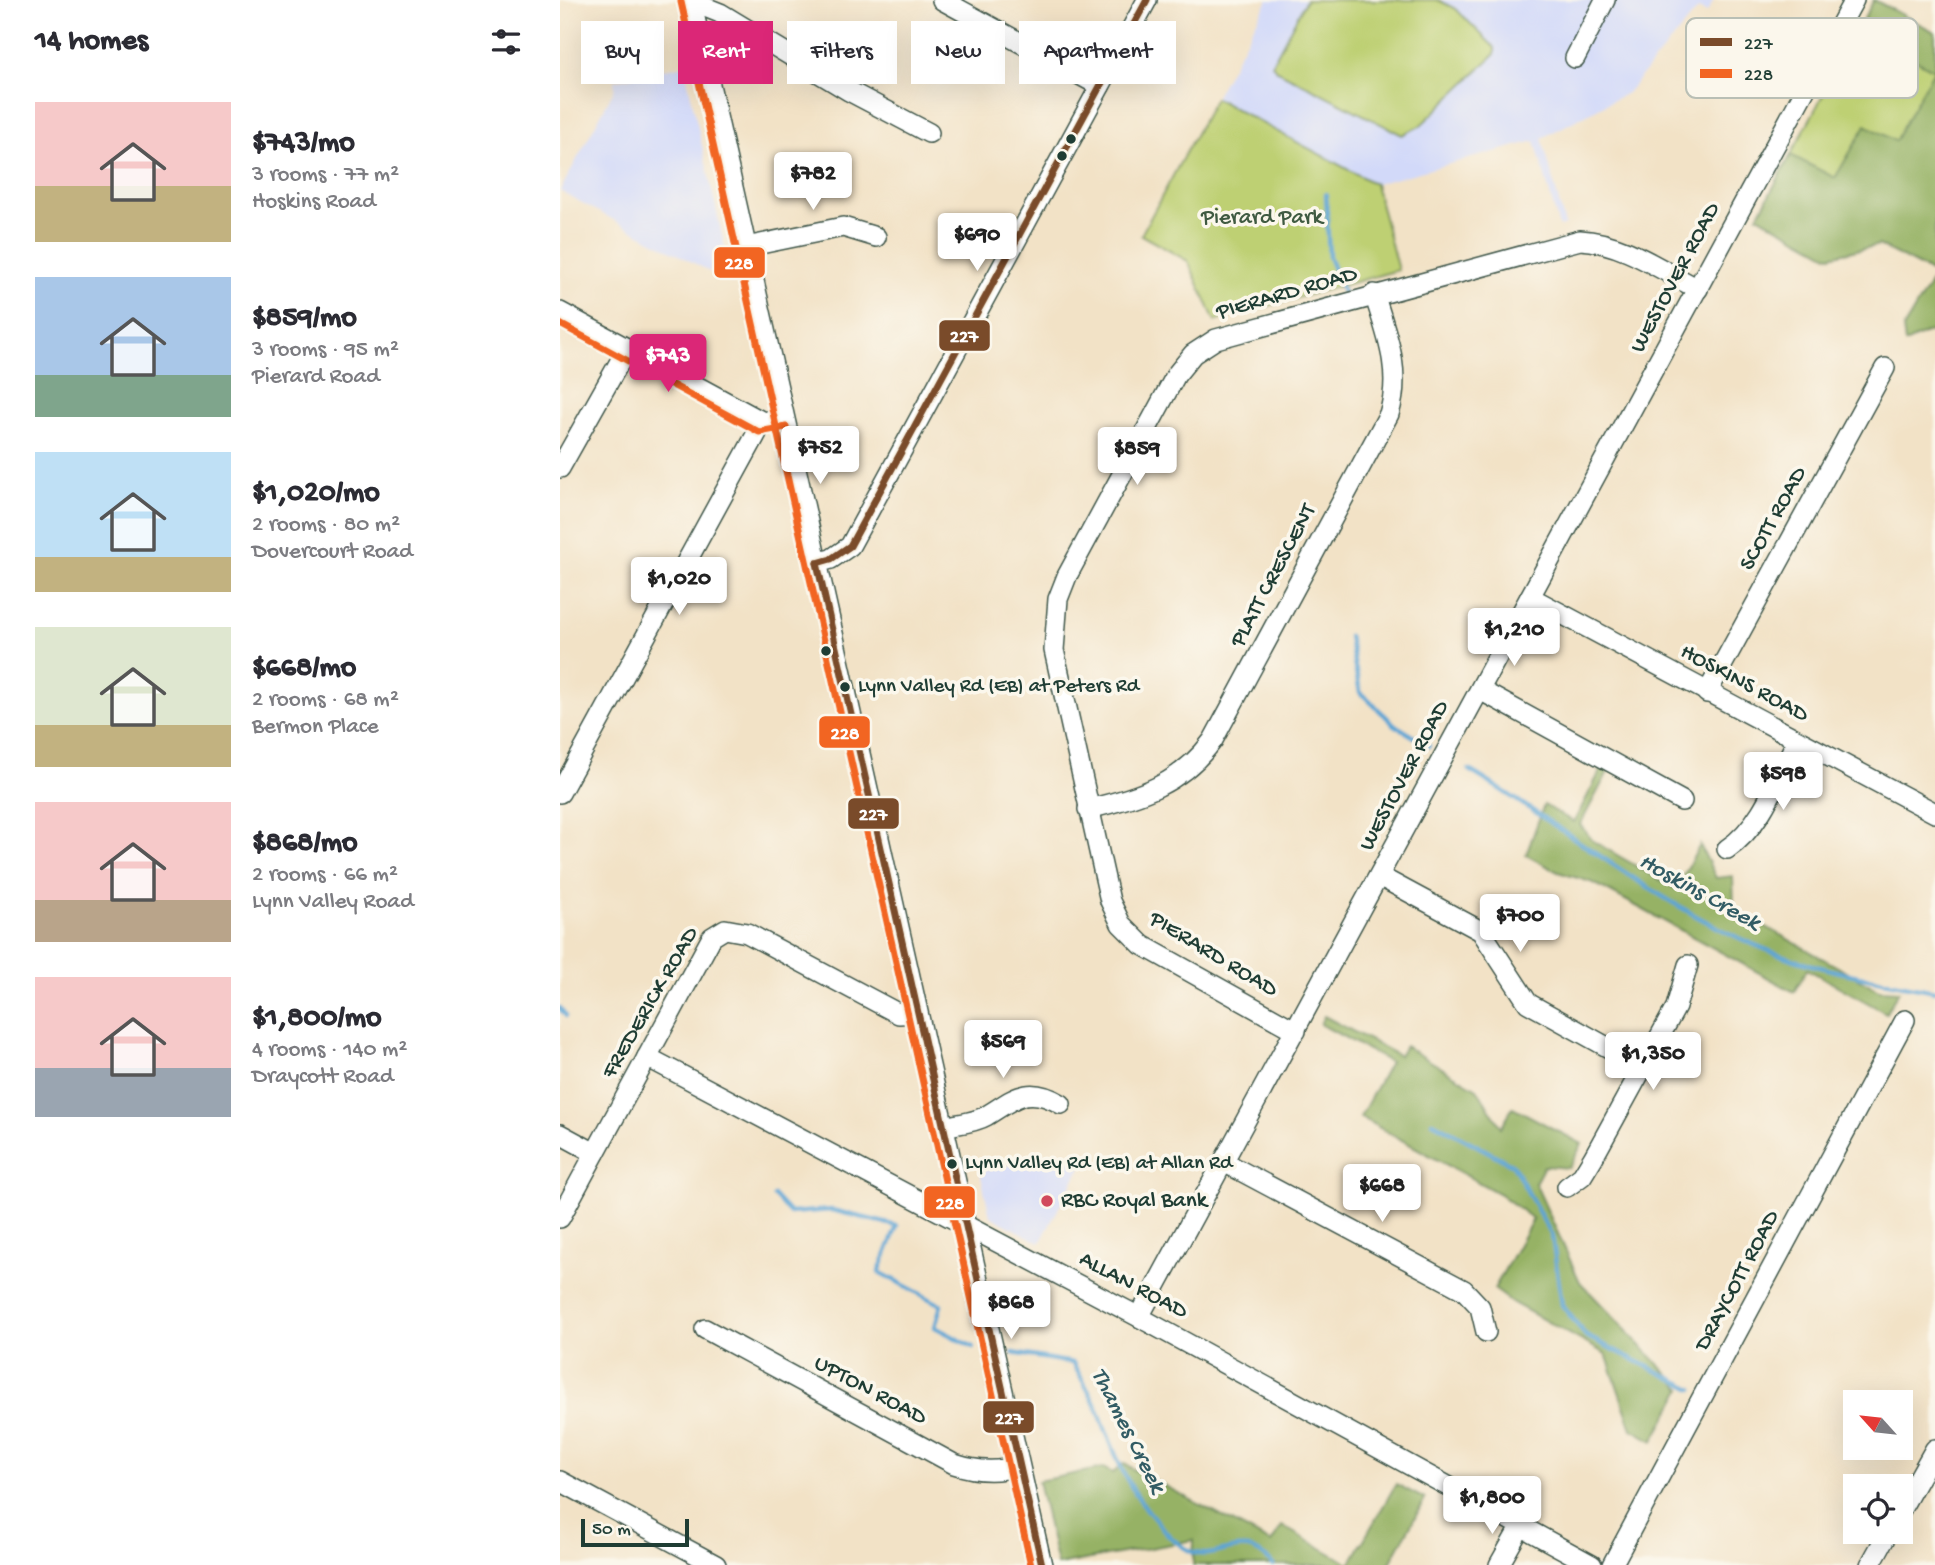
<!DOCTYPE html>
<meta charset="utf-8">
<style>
:root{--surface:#fff;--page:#f2f2f3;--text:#2b2b33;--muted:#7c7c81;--accent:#db2777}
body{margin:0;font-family:"Gochi Hand",sans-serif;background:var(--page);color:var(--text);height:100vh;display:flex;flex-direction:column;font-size:26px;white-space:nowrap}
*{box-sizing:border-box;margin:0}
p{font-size:23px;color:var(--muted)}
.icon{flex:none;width:38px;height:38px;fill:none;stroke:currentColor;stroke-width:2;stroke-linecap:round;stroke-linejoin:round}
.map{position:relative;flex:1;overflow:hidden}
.drawer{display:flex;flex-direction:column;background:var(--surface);width:560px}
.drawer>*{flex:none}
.top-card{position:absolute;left:21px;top:21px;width:665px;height:63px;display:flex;gap:14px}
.needle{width:46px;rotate:297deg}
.fabs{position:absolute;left:1283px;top:1390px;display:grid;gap:14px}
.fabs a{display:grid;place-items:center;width:70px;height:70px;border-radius:0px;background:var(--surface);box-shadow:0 7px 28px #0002;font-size:35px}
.scale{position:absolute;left:21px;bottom:18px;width:108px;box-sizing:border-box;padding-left:7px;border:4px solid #1f3d34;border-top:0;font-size:19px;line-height:24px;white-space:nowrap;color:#1f3d34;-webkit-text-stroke:5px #fbf7ec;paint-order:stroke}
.price{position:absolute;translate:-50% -60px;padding:0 16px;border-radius:7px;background:#fff;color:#222;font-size:23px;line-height:46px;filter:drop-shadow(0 2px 4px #0008)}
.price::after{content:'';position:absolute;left:50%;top:42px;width:21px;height:16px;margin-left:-10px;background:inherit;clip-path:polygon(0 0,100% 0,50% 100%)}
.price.on{background:var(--accent);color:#fff}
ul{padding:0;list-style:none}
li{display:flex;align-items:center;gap:21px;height:175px;padding:0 35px}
li span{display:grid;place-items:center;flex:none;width:196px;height:140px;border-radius:0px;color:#555}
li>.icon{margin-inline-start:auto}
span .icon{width:84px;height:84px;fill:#fffc;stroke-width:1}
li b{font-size:30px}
h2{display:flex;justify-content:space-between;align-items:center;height:84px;padding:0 35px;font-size:30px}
.tag{padding:0 24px;border-radius:0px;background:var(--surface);box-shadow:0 7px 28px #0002;font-size:24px;line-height:63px}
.tag.on{background:var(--accent);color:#fff}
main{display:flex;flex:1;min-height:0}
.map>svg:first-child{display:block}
.built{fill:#d2d9f9}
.green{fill:#bed073;stroke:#6e8654;stroke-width:2}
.forest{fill:#96b265;stroke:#5a784c;stroke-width:2}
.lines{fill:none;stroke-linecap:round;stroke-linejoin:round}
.stream{stroke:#5da5d4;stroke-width:4.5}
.minor-casing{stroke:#3f564a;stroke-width:22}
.minor{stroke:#fff;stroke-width:19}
.bus-1-casing{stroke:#fbf7ec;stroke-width:12}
.bus-2-casing{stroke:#fbf7ec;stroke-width:12}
.bus-1{stroke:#7a4b2a;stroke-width:7}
.bus-2{stroke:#f26522;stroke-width:7}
.bus-dot{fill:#1f3d34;stroke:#fbf7ec;stroke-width:2.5}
.poi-dot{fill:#d1495b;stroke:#fbf7ec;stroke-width:2.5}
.labels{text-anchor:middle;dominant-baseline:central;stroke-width:7;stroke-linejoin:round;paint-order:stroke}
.bus-label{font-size:21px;fill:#1f3d34;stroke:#fbf7ec;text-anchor:start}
.park-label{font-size:23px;fill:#3f5a41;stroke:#fbf7ec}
.street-label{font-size:23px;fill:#1f3d34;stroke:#fbf7ec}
.poi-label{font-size:23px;fill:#1f3d34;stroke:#fbf7ec;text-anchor:start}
.water-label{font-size:24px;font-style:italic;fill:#325c64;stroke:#fbf7ec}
.key{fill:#fbf7ec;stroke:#b9bfb5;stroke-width:2}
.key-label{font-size:19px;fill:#1f3d34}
.line-badge{stroke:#fbf7ec;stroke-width:2.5}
.badge-label{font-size:19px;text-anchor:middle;font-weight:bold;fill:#fff}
</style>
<main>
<section class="drawer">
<h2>14 homes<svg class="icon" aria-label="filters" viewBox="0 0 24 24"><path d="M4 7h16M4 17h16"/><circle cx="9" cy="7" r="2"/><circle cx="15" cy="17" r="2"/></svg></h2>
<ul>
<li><span style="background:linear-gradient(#f6c9c9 60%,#c2b280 0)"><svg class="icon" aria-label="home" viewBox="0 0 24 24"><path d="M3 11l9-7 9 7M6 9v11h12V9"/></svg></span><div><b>$743/mo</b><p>3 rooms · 77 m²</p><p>Hoskins Road</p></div></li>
<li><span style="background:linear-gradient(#a9c7e8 70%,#7fa58c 0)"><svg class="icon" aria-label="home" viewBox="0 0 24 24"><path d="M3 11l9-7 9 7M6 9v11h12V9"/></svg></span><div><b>$859/mo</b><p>3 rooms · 95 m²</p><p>Pierard Road</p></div></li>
<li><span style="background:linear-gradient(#bfe0f5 75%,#c2b280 0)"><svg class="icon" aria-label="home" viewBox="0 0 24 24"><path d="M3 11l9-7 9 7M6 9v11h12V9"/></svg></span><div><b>$1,020/mo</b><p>2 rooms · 80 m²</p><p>Dovercourt Road</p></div></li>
<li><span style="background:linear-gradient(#dfe7d0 70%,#c2b280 0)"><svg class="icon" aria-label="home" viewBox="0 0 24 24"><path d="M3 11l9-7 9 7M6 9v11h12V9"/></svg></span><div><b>$668/mo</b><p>2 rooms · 68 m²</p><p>Bermon Place</p></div></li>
<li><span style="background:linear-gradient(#f6c9c9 70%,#b9a48a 0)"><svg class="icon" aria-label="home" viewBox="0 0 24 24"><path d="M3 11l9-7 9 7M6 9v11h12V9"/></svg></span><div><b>$868/mo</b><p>2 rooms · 66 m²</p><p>Lynn Valley Road</p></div></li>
<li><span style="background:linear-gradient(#f6c9c9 65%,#9aa5b1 0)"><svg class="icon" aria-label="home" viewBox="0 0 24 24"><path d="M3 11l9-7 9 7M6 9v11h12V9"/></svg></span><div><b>$1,800/mo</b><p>4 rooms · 140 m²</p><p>Draycott Road</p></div></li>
</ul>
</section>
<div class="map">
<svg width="1375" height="1565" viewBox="0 0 1375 1565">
<rect width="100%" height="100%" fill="#fbf7ec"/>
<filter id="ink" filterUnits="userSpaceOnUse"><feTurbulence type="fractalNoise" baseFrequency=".0143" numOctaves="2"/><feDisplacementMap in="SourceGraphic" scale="14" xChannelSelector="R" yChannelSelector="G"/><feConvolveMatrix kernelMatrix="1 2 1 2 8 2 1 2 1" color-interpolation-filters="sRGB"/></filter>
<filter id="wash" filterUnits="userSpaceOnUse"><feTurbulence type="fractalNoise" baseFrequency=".00686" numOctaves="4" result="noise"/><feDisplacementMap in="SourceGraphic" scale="28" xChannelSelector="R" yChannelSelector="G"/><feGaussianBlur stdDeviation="1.57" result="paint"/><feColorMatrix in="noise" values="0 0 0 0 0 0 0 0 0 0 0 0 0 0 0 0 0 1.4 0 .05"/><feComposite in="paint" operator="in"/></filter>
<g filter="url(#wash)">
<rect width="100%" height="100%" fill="#f2e2c6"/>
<g class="built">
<path d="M 708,0 L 1154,0 L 1147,13 L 1138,9 L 1067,93 L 982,138 L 1005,225 L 999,227 L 975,141 L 815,184 L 655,98 Z"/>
<path d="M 124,65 L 173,284 L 0,191 L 55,88 L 54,81 Z"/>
<path d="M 500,1153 L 522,1165 L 480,1243 L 430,1216 L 420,1172 Z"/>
</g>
<g class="green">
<path d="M 746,0 L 878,0 L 896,9 L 935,48 L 935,54 L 860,126 L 842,135 L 716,70 L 712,64 Z"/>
<path d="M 1314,0 L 1375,32 L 1375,274 L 1319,245 L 1270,256 L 1198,216 Z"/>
<path d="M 655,98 L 815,184 L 838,270 L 655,321 L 628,261 L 581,235 Z"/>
</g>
<g class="forest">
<path d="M 1314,0 L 1375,32 L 1375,274 L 1319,245 L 1270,256 L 1198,216 L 1231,155 L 1275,178 L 1306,125 L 1335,141 L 1374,70 L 1299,28 Z"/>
<path d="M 1375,275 L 1375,329 L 1345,343 L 1343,329 Z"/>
<path d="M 1044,764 L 1050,768 L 1020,825 L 1033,841 L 1116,889 L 1140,845 L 1156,878 L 1173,876 L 1174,909 L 1319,990 L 1339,991 L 1326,1013 L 1247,969 L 1234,992 L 1034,883 L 998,872 L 966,855 L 984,805 L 1014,822 Z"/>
<path d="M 764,1016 L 839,1056 L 845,1046 L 917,1089 L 941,1127 L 953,1107 L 1022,1144 L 1009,1168 L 984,1166 L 975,1183 L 1020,1282 L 1122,1389 L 1093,1441 L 1072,1429 L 1046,1354 L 953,1303 L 934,1289 L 973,1219 L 940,1194 L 800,1117 L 830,1062 L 760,1024 Z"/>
<path d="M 564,1464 L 711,1543 L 722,1526 L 790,1564 L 836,1484 L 865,1499 L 829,1565 L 633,1565 L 634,1540 L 497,1565 L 478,1481 L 543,1468 L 553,1473 Z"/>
</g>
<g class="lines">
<g class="stream">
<path d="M 766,194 L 769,257 L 783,292"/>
<path d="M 789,636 L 800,692 L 835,725 L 869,746"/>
<path d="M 909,770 C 1005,827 1092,901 1195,945 C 1253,970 1313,979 1375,991"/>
<path d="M 0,1008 L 6,1016"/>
<path d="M 873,1122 L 953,1165 L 992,1236 L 1002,1305 L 1026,1336 L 1133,1389"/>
<path d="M 214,1196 L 230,1213 L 272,1210 L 337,1226 L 319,1272 L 381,1305 L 375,1327 L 413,1347"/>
<path d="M 453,1353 L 513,1363 C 522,1380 533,1397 540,1415 C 559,1463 563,1482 598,1523 C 608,1535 616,1544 630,1551 C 658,1565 683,1527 713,1565"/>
</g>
</g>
</g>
<g filter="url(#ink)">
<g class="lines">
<g class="minor-casing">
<g id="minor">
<path d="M 131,0 L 482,1565"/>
<path d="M 382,0 L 540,86"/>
<path d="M 133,9 L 145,7 L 160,13 L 289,91 L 369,133"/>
<path d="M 1015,58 L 1045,0"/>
<path d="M 186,247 L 283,227 L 316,237"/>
<path d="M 0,312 L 203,422 L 213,420"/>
<path d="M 0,468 L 67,349"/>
<path d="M 257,563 L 271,559 L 290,546 L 587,0"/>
<path d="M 970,597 L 1375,813"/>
<path d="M 920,690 L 1122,801"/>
<path d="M 1147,693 L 1325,368"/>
<path d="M 0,793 L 203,422"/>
<path d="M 528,809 C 580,797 621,784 653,740 L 829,414 C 842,372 827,335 814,294"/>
<path d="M 1167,849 C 1203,825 1218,777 1237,740"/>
<path d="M 819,876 L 921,931 L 968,1003 L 1083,1067"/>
<path d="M 736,1031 L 582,945 L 561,924 L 550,901 L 494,650 L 498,599 L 507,576 L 616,375 L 633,354 L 656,339 L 1020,240 C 1063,242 1101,270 1138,289"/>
<path d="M 87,1057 L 579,1317 L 1032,1565"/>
<path d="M 383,1127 C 396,1124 414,1123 426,1116 C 454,1099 467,1084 501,1104"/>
<path d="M 0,1134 L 35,1153"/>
<path d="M 664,1162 L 904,1290 L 920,1307 L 926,1332"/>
<path d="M 1007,1187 L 1022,1176 L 1033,1158 L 1116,1007 L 1128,965"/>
<path d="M 0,1218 L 152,937 L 165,929 L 187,933 L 339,1014 L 357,1013"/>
<path d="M 579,1317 L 1294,0"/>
<path d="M 145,1329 L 394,1464 C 415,1471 436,1473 458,1466"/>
<path d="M 0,1481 L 156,1565"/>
<path d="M 1340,1511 L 1375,1449"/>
<path d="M 939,1565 L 961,1526"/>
<path d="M 1052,1565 L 1345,1020"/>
<path d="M 1310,1565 L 1329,1531"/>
</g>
</g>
<use href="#minor" class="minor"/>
<g class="bus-1-casing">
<g id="bus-1">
<path d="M 257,563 L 482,1565"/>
<path d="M 257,563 L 271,559 L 290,546 L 587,0"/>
</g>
</g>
<g class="bus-2-casing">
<g id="bus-2">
<path d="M 121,2 L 471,1565"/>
<path d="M 0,324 L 199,432 L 226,427"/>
</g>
</g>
<use href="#bus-1" class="bus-1"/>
<use href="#bus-2" class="bus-2"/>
</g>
</g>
<g class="bus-dot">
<circle cx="511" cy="139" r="6"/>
<circle cx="502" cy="156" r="6"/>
<circle cx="266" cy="651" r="6"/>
<circle cx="285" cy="687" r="6"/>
<circle cx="392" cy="1164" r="6"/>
</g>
<circle class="poi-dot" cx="487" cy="1201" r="7"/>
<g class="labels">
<g class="bus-label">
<text x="298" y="687">Lynn Valley Rd (EB) at Peters Rd</text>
<text x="405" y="1164">Lynn Valley Rd (EB) at Allan Rd</text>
</g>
<g class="park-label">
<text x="702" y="218">Pierard Park</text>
</g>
<g class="street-label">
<text transform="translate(1116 278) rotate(-62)">WESTOVER ROAD</text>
<text transform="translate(727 294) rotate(-16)">PIERARD ROAD</text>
<text transform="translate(1214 519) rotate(-61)">SCOTT ROAD</text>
<text transform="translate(714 576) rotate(-62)">PLATT CRESCENT</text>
<text transform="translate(1184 684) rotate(28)">HOSKINS ROAD</text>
<text transform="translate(845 776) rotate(-62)">WESTOVER ROAD</text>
<text transform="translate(653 955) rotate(31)">PIERARD ROAD</text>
<text transform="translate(91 1003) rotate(-60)">FREDERICK ROAD</text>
<text transform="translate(1178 1281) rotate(-62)">DRAYCOTT ROAD</text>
<text transform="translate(573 1286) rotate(28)">ALLAN ROAD</text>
<text transform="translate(310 1391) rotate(28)">UPTON ROAD</text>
</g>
<g class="poi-label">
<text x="501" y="1201">RBC Royal Bank</text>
</g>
<g class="water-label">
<text transform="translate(1139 893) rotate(29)">Hoskins Creek</text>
<text transform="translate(567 1431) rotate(63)">Thames Creek</text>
</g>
</g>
<rect x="1126" y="18" width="232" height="80" rx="10" class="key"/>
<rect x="1140" y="38" width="32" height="8" fill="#7a4b2a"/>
<rect x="1140" y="69" width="32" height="9" fill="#f26522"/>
<g class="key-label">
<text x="1184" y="49">227</text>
<text x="1184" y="80">228</text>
</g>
<g class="line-badge">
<rect x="153" y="246" width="53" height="33" rx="7" fill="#f26522"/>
<rect x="378" y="319" width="53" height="33" rx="7" fill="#7a4b2a"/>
<rect x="258" y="715" width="53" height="34" rx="7" fill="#f26522"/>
<rect x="287" y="797" width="53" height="33" rx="7" fill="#7a4b2a"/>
<rect x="363" y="1185" width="53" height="34" rx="7" fill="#f26522"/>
<rect x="422" y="1400" width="53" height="34" rx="7" fill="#7a4b2a"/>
</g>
<g class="badge-label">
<text x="179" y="269">228</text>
<text x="404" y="342">227</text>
<text x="285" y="739">228</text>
<text x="313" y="820">227</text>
<text x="390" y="1209">228</text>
<text x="449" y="1424">227</text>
</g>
</svg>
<div class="fabs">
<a><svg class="needle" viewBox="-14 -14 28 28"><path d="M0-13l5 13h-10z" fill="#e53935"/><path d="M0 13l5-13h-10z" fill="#7c7c81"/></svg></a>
<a><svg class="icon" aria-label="locate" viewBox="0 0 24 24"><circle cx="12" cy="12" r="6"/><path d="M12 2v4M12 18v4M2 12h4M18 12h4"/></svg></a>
</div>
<div class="scale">50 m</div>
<b class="price" style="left:253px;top:212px">$782</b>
<b class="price" style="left:417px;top:273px">$690</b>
<b class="price on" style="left:108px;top:394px">$743</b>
<b class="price" style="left:260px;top:486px">$752</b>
<b class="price" style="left:577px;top:487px">$859</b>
<b class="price" style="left:119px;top:617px">$1,020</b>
<b class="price" style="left:954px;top:668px">$1,210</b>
<b class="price" style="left:1223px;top:812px">$598</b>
<b class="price" style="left:960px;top:954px">$700</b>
<b class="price" style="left:443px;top:1080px">$569</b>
<b class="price" style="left:1093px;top:1092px">$1,350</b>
<b class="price" style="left:822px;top:1224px">$668</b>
<b class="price" style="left:451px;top:1341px">$868</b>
<b class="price" style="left:932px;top:1536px">$1,800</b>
<div class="top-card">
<a class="tag">Buy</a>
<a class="tag on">Rent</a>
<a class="tag">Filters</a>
<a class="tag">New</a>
<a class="tag">Apartment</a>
</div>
</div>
</main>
